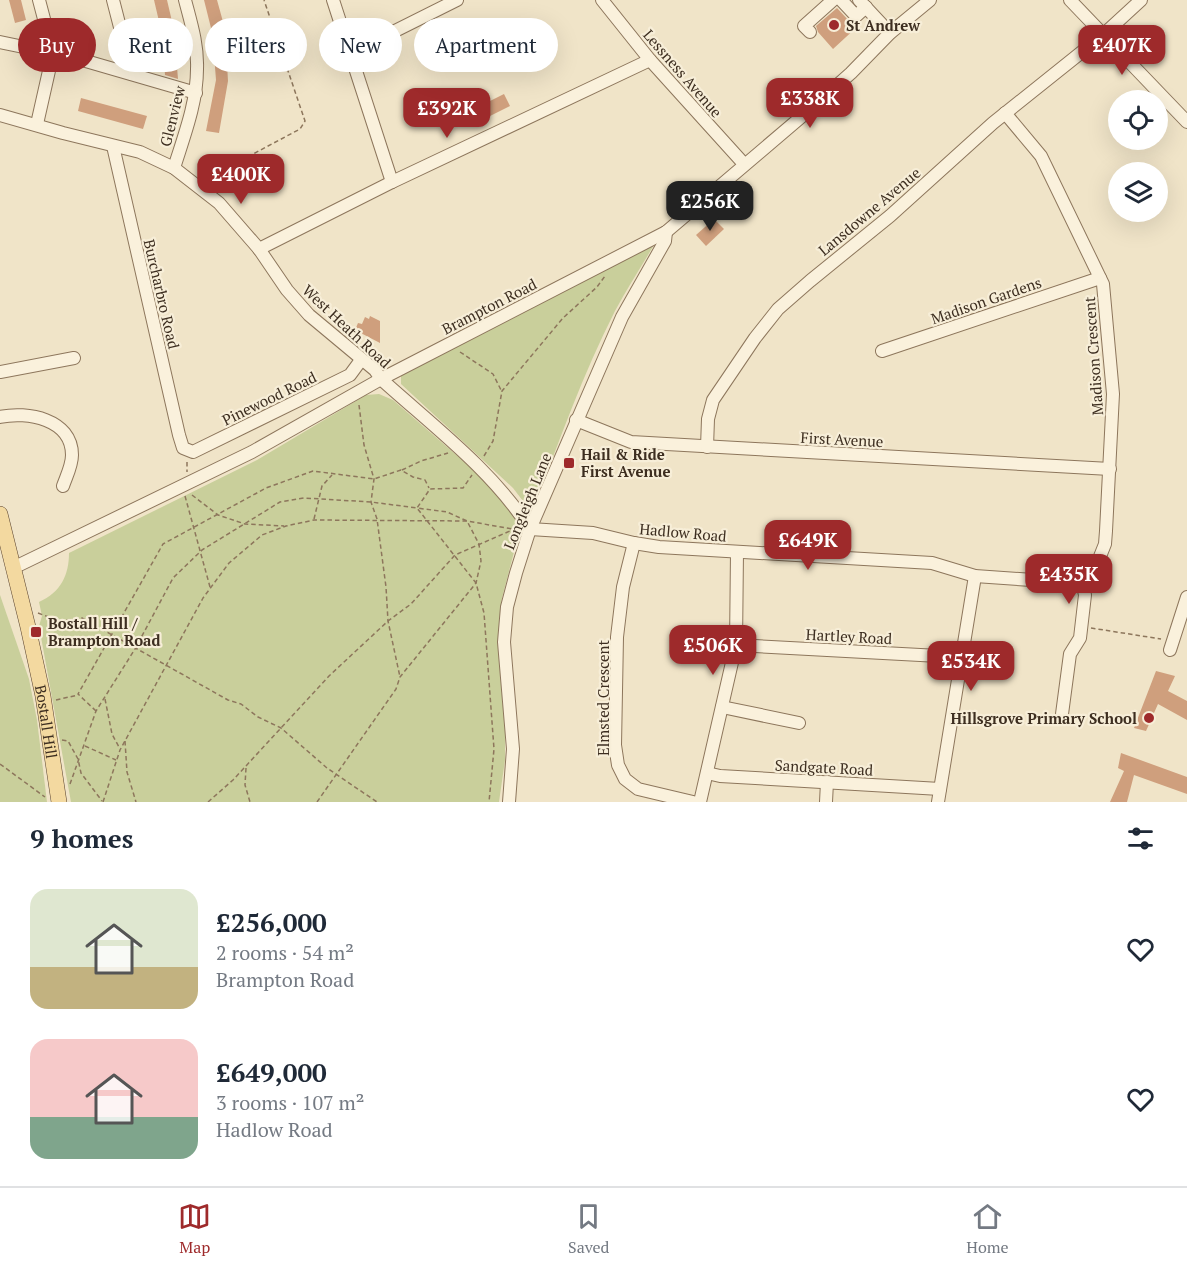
<!DOCTYPE html>
<meta charset="utf-8">
<style>
:root{--surface:#fff;--page:#f2f2f3;--text:#1f2937;--muted:#747a83;--line:#e0e1e3;--accent:#9e2a2b}
body{margin:0;font-family:"PT Serif",serif;background:var(--page);color:var(--text);height:100vh;display:flex;flex-direction:column;font-size:22px;white-space:nowrap}
*{box-sizing:border-box;margin:0}
p{font-size:20px;color:var(--muted)}
.icon{flex:none;width:33px;height:33px;fill:none;stroke:currentColor;stroke-width:2;stroke-linecap:round;stroke-linejoin:round}
.map{position:relative;height:802px;overflow:hidden}
.panel{display:flex;flex-direction:column;background:var(--surface);flex:1}
.panel>*{flex:none}
.guide{position:absolute;left:18px;top:18px;width:600px;height:54px;display:flex;gap:12px}
.buttons{position:absolute;left:1108px;top:90px;display:grid;gap:12px}
.buttons a{display:grid;place-items:center;width:60px;height:60px;border-radius:50%;background:var(--surface);box-shadow:0 6px 24px #0002;font-size:30px}
.price{position:absolute;translate:-50% -51px;padding:0 14px;border-radius:12px;background:var(--accent);color:#fff;font-size:20px;line-height:39px;filter:drop-shadow(0 2px 3px #0008)}
.price::after{content:'';position:absolute;left:50%;top:36px;width:18px;height:14px;margin-left:-9px;background:inherit;clip-path:polygon(0 0,100% 0,50% 100%)}
.price.selected{background:#222;color:#fff}
ul{padding:0;list-style:none}
li{display:flex;align-items:center;gap:18px;height:150px;padding:0 30px}
li span{display:grid;place-items:center;flex:none;width:168px;height:120px;border-radius:18px;color:#555}
li>.icon{margin-inline-start:auto}
span .icon{width:72px;height:72px;fill:#fffc;stroke-width:1}
li b{font-size:26px}
h2{display:flex;justify-content:space-between;align-items:center;height:72px;padding:0 30px;font-size:26px}
.pill{padding:0 21px;border-radius:27px;background:var(--surface);box-shadow:0 6px 24px #0002;font-size:21px;line-height:54px}
.pill.selected{background:var(--accent);color:#fff}
.dock{display:flex;justify-content:space-around;align-items:center;height:84px;border-top:2px solid var(--line);background:var(--surface);font-size:16px;color:var(--muted)}
.dock a{display:grid;justify-items:center;gap:3px}
.dock .selected{color:var(--accent)}
.map>svg:first-child{display:block}
.green{fill:#c9cf9b}
.building{fill:#cf9f7d}
.lines{fill:none;stroke-linecap:round;stroke-linejoin:round}
.minor-casing{stroke:#8d765c;stroke-width:14}
.major-casing{stroke:#5b4430;stroke-width:16}
.path{stroke:#8d765c;stroke-width:1.5;stroke-dasharray:4.5 3;stroke-linecap:butt}
.minor{stroke:#faf1dc;stroke-width:12}
.major{stroke:#f3d9a0;stroke-width:15}
.poi-dot{fill:#9e2a2b;stroke:#f7eed8;stroke-width:2}
.labels{text-anchor:middle;dominant-baseline:central;stroke-width:4.5;stroke-linejoin:round;paint-order:stroke}
.poi-label{font-size:15px;font-weight:bold;fill:#3d2e20;stroke:#f7eed8;text-anchor:start}
.street-label{font-size:15px;fill:#3d2e20;stroke:#f7eed8}
</style>
<div class="map">
<svg width="1187" height="802" viewBox="0 0 1187 802">
<rect width="100%" height="100%" fill="#f0e4c8"/>
<g class="green">
<path d="M 655,243 C 642,266 627,288 615,311 C 583,374 559,440 535,506 L 526,505 L 513,488 L 401,384 L 401,375 Z"/>
<path d="M 379,394 L 393,400 L 492,486 L 512,510 L 517,521 L 519,533 L 502,598 L 499,623 L 501,685 L 505,726 L 505,760 L 499,802 L 71,802 L 39,626 L 42,616 L 39,602 C 61,592 69,575 69,553 L 257,460 L 366,395 Z"/>
<path d="M 0,595 L 29,679 L 37,720 L 47,802 L 0,802 Z"/>
</g>
<g class="building">
<path d="M 9,0 L 21,0 L 26,20 L 15,23 Z"/>
<path d="M 154,0 L 167,0 L 174,30 L 178,79 L 165,75 L 162,34 Z"/>
<path d="M 204,0 L 217,0 L 225,29 L 228,81 L 219,133 L 206,131 L 216,80 L 212,28 L 211,28 Z"/>
<path d="M 837,8 L 850,22 L 858,26 L 833,49 L 818,32 L 816,26 Z"/>
<path d="M 504,94 L 510,106 L 470,126 L 464,114 Z"/>
<path d="M 81,98 L 147,116 L 143,129 L 78,111 Z"/>
<path d="M 714,219 L 724,229 L 706,246 L 696,235 Z"/>
<path d="M 370,316 L 380,321 L 380,343 L 355,330 L 358,323 L 362,324 L 365,317 L 369,319 Z"/>
<path d="M 1156,671 L 1175,676 L 1168,691 L 1187,701 L 1187,720 L 1158,704 L 1146,731 L 1134,728 Z"/>
<path d="M 1121,753 L 1187,777 L 1187,794 L 1134,775 L 1127,802 L 1110,802 L 1124,771 L 1118,768 Z"/>
</g>
<g class="lines">
<g class="minor-casing">
<g id="minor">
<path d="M 113,0 L 132,74"/>
<path d="M 333,0 L 392,182"/>
<path d="M 602,0 L 650,60 L 744,164"/>
<path d="M 841,0 L 856,16 L 866,7"/>
<path d="M 859,0 L 890,33"/>
<path d="M 1070,0 L 1187,122"/>
<path d="M 810,32 L 804,26 L 833,0"/>
<path d="M 0,42 L 72,57 L 196,93"/>
<path d="M 351,53 L 457,0"/>
<path d="M 0,115 L 63,133 L 140,152 L 174,168 L 219,203 L 259,249 L 287,290 L 309,315 L 375,370 L 381,379 C 433,426 492,470 530,529"/>
<path d="M 37,124 L 53,53 L 39,0"/>
<path d="M 113,146 L 179,435 L 183,448 L 193,452 L 350,375 L 361,360"/>
<path d="M 174,168 C 184,136 197,103 197,69 C 198,45 191,23 185,0"/>
<path d="M 259,249 L 392,182 L 650,60"/>
<path d="M 882,351 L 1100,278"/>
<path d="M 0,372 L 74,358"/>
<path d="M 0,417 C 27,411 72,419 72,455 C 72,466 66,477 63,486"/>
<path d="M 576,420 L 631,442 L 1110,469"/>
<path d="M 707,447 L 708,419 L 713,400 L 755,338 L 778,309 L 810,281 L 890,216 L 993,123 L 1103,35 L 1141,0"/>
<path d="M 530,529 L 593,533 L 634,543 L 659,547 L 932,563 L 975,576 L 1075,583 L 1082,582 L 1089,578 L 1095,569 L 1105,544 L 1106,531 L 1113,394 L 1103,284 L 1041,156 L 1005,113"/>
<path d="M 634,543 L 623,587 L 617,637 L 615,745 L 618,765 L 625,779 L 638,789 L 693,802"/>
<path d="M 13,568 L 252,452 L 381,379 L 666,232 L 807,112 L 851,73 L 890,33 L 930,0"/>
<path d="M 736,645 L 939,656 L 961,659"/>
<path d="M 1170,650 L 1187,597"/>
<path d="M 722,707 L 799,723"/>
<path d="M 1062,714 L 1070,654 L 1080,638 L 1085,595 L 1082,582"/>
<path d="M 707,773 L 720,776 L 940,789"/>
<path d="M 509,802 L 513,749 L 504,642 L 507,607 L 516,573 L 530,529 L 622,317 L 665,241 L 666,232"/>
<path d="M 700,802 L 736,645 L 737,552"/>
<path d="M 826,802 L 827,782"/>
<path d="M 938,802 L 975,576"/>
</g>
</g>
<g class="major-casing">
<g id="major">
<path id="s1" d="M 0,514 L 28,627 L 43,696 L 59,802"/>
</g>
</g>
<g class="path">
<path d="M 208,178 L 300,129 L 305,121 L 264,0"/>
<path d="M 460,352 L 493,374 L 501,390"/>
<path d="M 359,405 L 364,445 L 374,479 L 371,502 L 377,519 L 386,587 L 388,621 L 400,677"/>
<path d="M 484,456 L 493,441 L 502,391 L 563,318 L 597,287 L 605,276"/>
<path d="M 187,462 L 187,472"/>
<path d="M 402,470 L 421,461 L 448,453"/>
<path d="M 192,495 L 218,515 L 245,524 L 284,526"/>
<path d="M 185,496 L 210,587"/>
<path d="M 314,519 L 322,486 L 332,475"/>
<path d="M 38,613 L 59,621 L 82,618 L 228,700 L 241,704 L 258,717 L 281,728 L 327,768 L 377,802"/>
<path d="M 1091,628 L 1161,639"/>
<path d="M 105,699 L 112,734 L 120,749"/>
<path d="M 56,700 L 78,695"/>
<path d="M 96,711 L 78,694 L 163,544 L 266,488 L 313,471 L 374,479 L 401,470 L 413,477 L 425,480 L 429,488"/>
<path d="M 62,740 L 68,741 L 78,759 L 81,773 L 102,801"/>
<path d="M 125,741 L 127,772 L 136,802"/>
<path d="M 85,746 L 116,760"/>
<path d="M 0,764 L 45,797"/>
<path d="M 246,768 L 245,785 L 250,802"/>
<path d="M 70,784 L 96,711 L 135,649 L 173,578 L 202,550 L 280,502 L 304,498 L 371,502 L 417,508 L 476,583 L 484,613 L 494,749 L 489,802"/>
<path d="M 103,802 L 120,750 L 203,598 L 229,563 L 262,535 L 286,526 L 314,520 L 467,521 L 518,530"/>
<path d="M 208,802 L 233,780 L 329,676 L 388,621 L 411,604 L 455,555 L 510,531"/>
<path d="M 317,802 L 396,689 L 400,677 L 476,583 L 481,561 L 479,544 L 467,521 L 447,512 L 417,508 L 430,489 L 463,488 L 472,475"/>
</g>
<use href="#minor" class="minor"/>
<use href="#major" class="major"/>
</g>
<g class="poi-dot">
<circle cx="834" cy="25" r="6"/>
<rect x="563" y="457" width="12" height="12" rx="3"/>
<rect x="30" y="626" width="12" height="12" rx="3"/>
<circle cx="1149" cy="718" r="6"/>
</g>
<g class="labels">
<g class="poi-label">
<text x="846" y="25">St Andrew</text>
<text x="581" y="454">Hail &amp; Ride<tspan x="581" dy="17">First Avenue</tspan></text>
<text x="48" y="623">Bostall Hill /<tspan x="48" dy="17">Brampton Road</tspan></text>
<text x="1137" y="718" text-anchor="end">Hillsgrove Primary School</text>
</g>
<g class="street-label">
<text transform="translate(683 73) rotate(49)">Lessness Avenue</text>
<text transform="translate(172 116) rotate(-76)">Glenview</text>
<text transform="translate(869 211) rotate(-40)">Lansdowne Avenue</text>
<text transform="translate(162 294) rotate(77)">Burcharbro Road</text>
<text transform="translate(986 300) rotate(-19)">Madison Gardens</text>
<text transform="translate(489 306) rotate(-27)">Brampton Road</text>
<text transform="translate(347 326) rotate(43)">West Heath Road</text>
<text transform="translate(1093 356) rotate(-94)">Madison Crescent</text>
<text transform="translate(269 398) rotate(-26)">Pinewood Road</text>
<text transform="translate(842 439) rotate(3)">First Avenue</text>
<text transform="translate(527 501) rotate(-68)">Longleigh Lane</text>
<text transform="translate(683 532) rotate(5)">Hadlow Road</text>
<text transform="translate(849 636) rotate(3)">Hartley Road</text>
<text transform="translate(603 698) rotate(-90)">Elmsted Crescent</text>
<text stroke="none"><textPath href="#s1" startOffset="213">Bostall Hill</textPath></text>
<text transform="translate(824 767) rotate(3)">Sandgate Road</text>
</g>
</g>
</svg>
<div class="buttons">
<a><svg class="icon" aria-label="locate" viewBox="0 0 24 24"><circle cx="12" cy="12" r="6"/><path d="M12 2v4M12 18v4M2 12h4M18 12h4"/></svg></a>
<a><svg class="icon" aria-label="layers" viewBox="0 0 24 24"><path d="M12 4l9 5-9 5-9-5zM3 14l9 5 9-5"/></svg></a>
</div>
<b class="price" style="left:1122px;top:76px">£407K</b>
<b class="price" style="left:810px;top:129px">£338K</b>
<b class="price" style="left:447px;top:139px">£392K</b>
<b class="price" style="left:241px;top:205px">£400K</b>
<b class="price selected" style="left:710px;top:232px">£256K</b>
<b class="price" style="left:808px;top:571px">£649K</b>
<b class="price" style="left:1069px;top:605px">£435K</b>
<b class="price" style="left:713px;top:676px">£506K</b>
<b class="price" style="left:971px;top:692px">£534K</b>
<div class="guide">
<a class="pill selected">Buy</a>
<a class="pill">Rent</a>
<a class="pill">Filters</a>
<a class="pill">New</a>
<a class="pill">Apartment</a>
</div>
</div>
<section class="panel">
<h2>9 homes<svg class="icon" aria-label="filters" viewBox="0 0 24 24"><path d="M4 7h16M4 17h16"/><circle cx="9" cy="7" r="2"/><circle cx="15" cy="17" r="2"/></svg></h2>
<ul>
<li><span style="background:linear-gradient(#dfe7d0 65%,#c2b280 0)"><svg class="icon" aria-label="home" viewBox="0 0 24 24"><path d="M3 11l9-7 9 7M6 9v11h12V9"/></svg></span><div><b>£256,000</b><p>2 rooms · 54 m²</p><p>Brampton Road</p></div><svg class="icon" aria-label="heart" viewBox="0 0 24 24"><path d="M12 20l-8-8c-3-5 5-10 8-4 3-6 11-1 8 4z"/></svg></li>
<li><span style="background:linear-gradient(#f6c9c9 65%,#7fa58c 0)"><svg class="icon" aria-label="home" viewBox="0 0 24 24"><path d="M3 11l9-7 9 7M6 9v11h12V9"/></svg></span><div><b>£649,000</b><p>3 rooms · 107 m²</p><p>Hadlow Road</p></div><svg class="icon" aria-label="heart" viewBox="0 0 24 24"><path d="M12 20l-8-8c-3-5 5-10 8-4 3-6 11-1 8 4z"/></svg></li>
</ul>
</section>
<nav class="dock">
<a class="selected"><svg class="icon" aria-label="map" viewBox="0 0 24 24"><path d="M3 6l6-2 6 2 6-2v14l-6 2-6-2-6 2zM9 4v14M15 6v14"/></svg>Map</a>
<a><svg class="icon" aria-label="saved" viewBox="0 0 24 24"><path d="M7 4h10v16l-5-4-5 4z"/></svg>Saved</a>
<a><svg class="icon" aria-label="home" viewBox="0 0 24 24"><path d="M3 11l9-7 9 7M6 9v11h12V9"/></svg>Home</a>
</nav>
